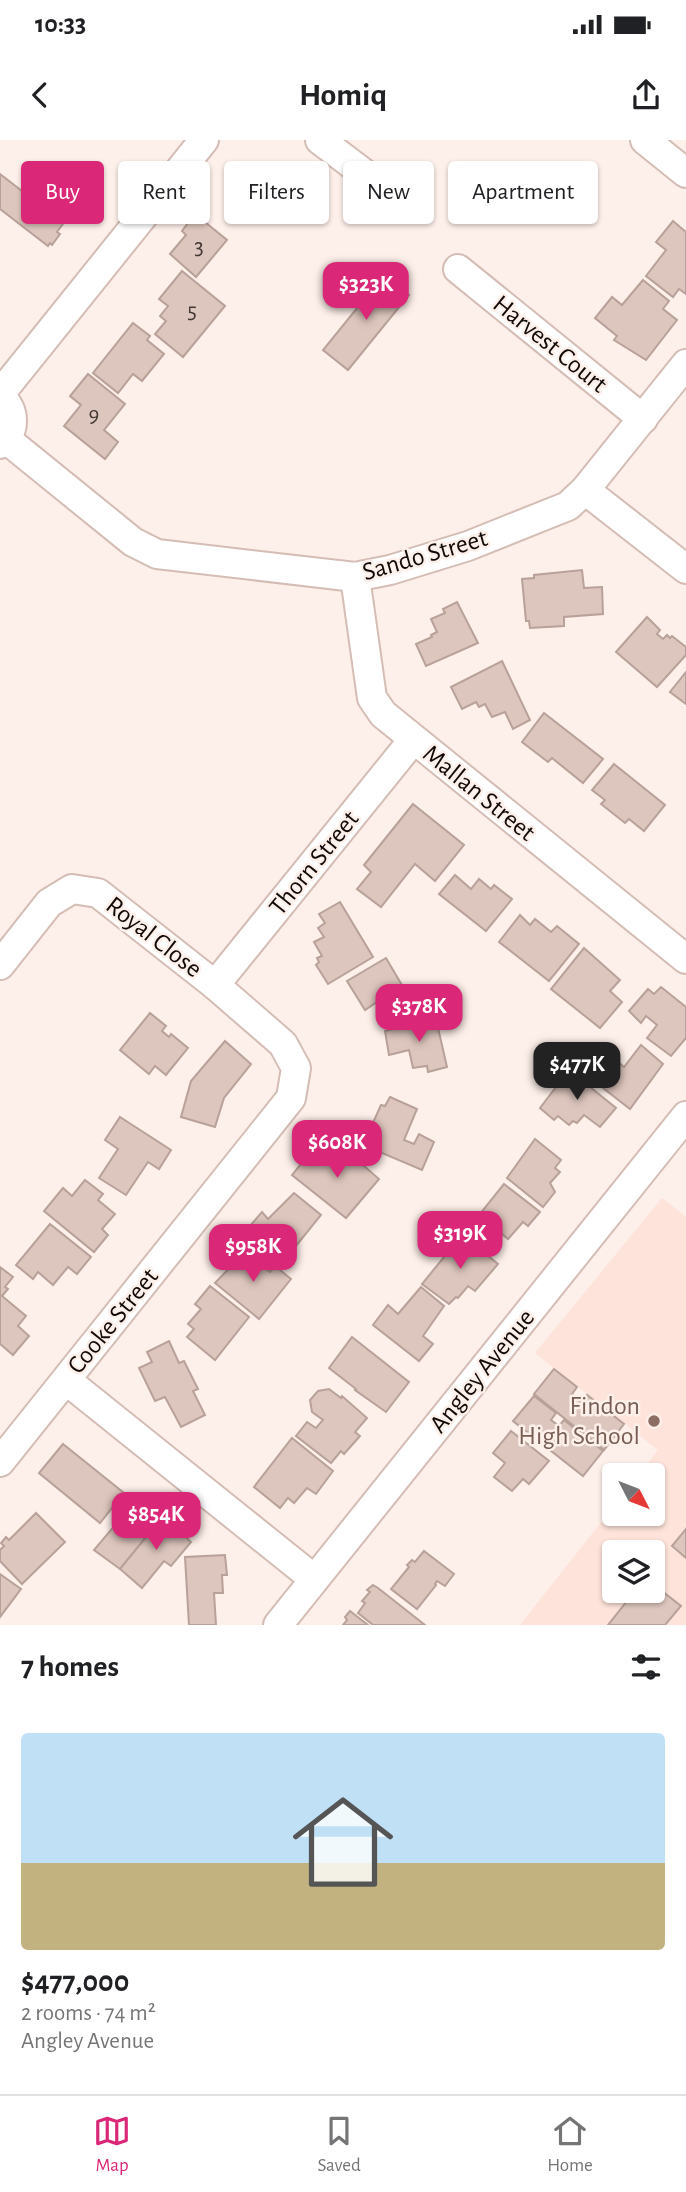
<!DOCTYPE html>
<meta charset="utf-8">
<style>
:root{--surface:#fff;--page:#f2f2f2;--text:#202124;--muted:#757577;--line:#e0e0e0;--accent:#db2777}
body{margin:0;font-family:"Alegreya Sans",sans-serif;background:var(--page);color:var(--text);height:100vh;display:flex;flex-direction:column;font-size:26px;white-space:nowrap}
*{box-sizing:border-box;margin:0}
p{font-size:23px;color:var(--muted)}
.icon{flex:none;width:38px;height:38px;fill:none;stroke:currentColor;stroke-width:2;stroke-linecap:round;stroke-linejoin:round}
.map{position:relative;height:1485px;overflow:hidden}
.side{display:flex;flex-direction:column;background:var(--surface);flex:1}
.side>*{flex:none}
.hud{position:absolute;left:21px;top:21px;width:644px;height:63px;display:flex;gap:14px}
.needle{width:46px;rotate:132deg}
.controls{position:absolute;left:602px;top:1323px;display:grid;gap:14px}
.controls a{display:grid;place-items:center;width:63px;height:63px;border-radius:7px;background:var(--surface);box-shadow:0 2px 5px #0004;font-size:35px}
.price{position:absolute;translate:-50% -60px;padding:0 16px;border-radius:14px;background:var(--accent);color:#fff;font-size:23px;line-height:46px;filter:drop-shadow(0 2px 4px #0008)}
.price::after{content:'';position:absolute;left:50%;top:42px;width:21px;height:16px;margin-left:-10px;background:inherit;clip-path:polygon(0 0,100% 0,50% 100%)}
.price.selected{background:#222;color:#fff}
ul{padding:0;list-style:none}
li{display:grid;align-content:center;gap:14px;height:371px;padding:0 21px}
li span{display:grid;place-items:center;height:217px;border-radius:7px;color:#555}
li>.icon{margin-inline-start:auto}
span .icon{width:126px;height:126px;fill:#fffc;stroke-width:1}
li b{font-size:30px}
h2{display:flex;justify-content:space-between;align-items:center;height:84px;padding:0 21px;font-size:30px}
.tag{padding:0 24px;border-radius:7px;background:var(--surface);box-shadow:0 2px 5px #0004;font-size:24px;line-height:63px}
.tag.selected{background:var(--accent);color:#fff}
.status{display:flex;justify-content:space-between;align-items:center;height:49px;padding:0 35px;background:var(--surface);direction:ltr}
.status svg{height:19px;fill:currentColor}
header{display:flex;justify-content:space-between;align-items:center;height:91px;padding:0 21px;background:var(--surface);font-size:32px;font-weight:700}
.dock{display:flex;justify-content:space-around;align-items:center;height:98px;border-top:2px solid var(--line);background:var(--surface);font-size:19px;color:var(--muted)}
.dock a{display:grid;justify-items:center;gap:4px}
.dock .selected{color:var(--accent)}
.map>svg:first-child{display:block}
.built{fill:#fde3d9;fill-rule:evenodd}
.building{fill:#ddc6bd;stroke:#b8a198;stroke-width:2}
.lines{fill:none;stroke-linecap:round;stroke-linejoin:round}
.street-casing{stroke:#d4bdb4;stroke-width:32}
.street{stroke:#fff;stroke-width:28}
.education-dot{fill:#8d6e63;stroke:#fdefe9;stroke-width:2.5}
.labels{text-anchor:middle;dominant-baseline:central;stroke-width:5;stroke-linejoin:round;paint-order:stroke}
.number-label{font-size:23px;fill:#443834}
.street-label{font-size:26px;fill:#110907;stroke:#fdefe9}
.education-label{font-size:26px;fill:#785e54;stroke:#fdefe9;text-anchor:end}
</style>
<div class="status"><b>10:33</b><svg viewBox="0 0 49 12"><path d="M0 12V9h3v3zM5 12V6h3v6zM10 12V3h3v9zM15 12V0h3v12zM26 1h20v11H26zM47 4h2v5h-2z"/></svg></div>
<header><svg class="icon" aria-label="back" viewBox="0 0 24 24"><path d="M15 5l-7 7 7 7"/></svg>Homiq<svg class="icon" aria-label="share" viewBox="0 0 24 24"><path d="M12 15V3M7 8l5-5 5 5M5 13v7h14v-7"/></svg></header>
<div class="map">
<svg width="686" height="1485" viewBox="0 0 686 1485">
<rect width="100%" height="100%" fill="#fdefe9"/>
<path class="built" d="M 662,1058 L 686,1077 L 686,1485 L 520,1485 L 614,1366 L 614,1374 L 653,1374 L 653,1335 L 639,1335 L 658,1310 L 535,1213 ZM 614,1412 L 653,1412 L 653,1451 L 614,1451 Z"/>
<g class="building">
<path d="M 0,34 L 44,68 L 45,66 L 65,81 L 57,92 L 60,94 L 52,105 L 50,103 L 48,106 L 0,69 Z"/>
<path d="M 195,74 L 227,100 L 196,137 L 170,114 L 186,95 L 182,91 Z"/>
<path d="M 673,81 L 686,92 L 686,154 L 679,149 L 673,157 L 646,136 L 666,110 L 656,102 Z"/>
<path d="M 182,131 L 225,166 L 183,217 L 155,194 L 166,181 L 160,176 L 168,166 L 159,159 Z"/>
<path d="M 384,135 L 409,155 L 348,230 L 323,210 Z"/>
<path d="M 643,140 L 669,161 L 663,169 L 677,180 L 646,220 L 614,200 L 617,196 L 595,178 L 612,157 L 622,165 Z"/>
<path d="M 133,183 L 150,196 L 147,200 L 164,214 L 142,241 L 133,234 L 118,253 L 93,233 Z"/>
<path d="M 88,234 L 125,264 L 104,290 L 118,302 L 105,319 L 64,286 L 81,265 L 70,256 Z"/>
<path d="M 582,430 L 584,448 L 602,447 L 603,474 L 564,477 L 564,486 L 530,488 L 529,481 L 526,481 L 522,439 L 534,438 L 534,435 Z"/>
<path d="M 457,462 L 478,503 L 426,526 L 416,504 L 432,497 L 431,495 L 437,492 L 431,479 L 445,473 L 443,469 Z"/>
<path d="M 647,477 L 660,490 L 657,494 L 663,499 L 667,495 L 670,498 L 672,496 L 686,507 L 686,515 L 657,547 L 616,512 Z"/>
<path d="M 502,521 L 530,580 L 513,589 L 505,572 L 492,577 L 485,564 L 479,567 L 476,562 L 462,569 L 451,547 Z"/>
<path d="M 686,532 L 686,564 L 670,552 Z"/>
<path d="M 544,573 L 603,619 L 583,643 L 552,618 L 548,622 L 522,602 Z"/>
<path d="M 614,624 L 665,665 L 644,691 L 629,679 L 625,683 L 601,664 L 605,660 L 592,650 Z"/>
<path d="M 413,664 L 464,705 L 435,741 L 415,724 L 381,767 L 357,749 L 371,732 L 364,725 Z"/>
<path d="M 455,735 L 471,749 L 479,739 L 491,749 L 494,745 L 512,759 L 486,791 L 439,754 Z"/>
<path d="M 340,762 L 373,817 L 328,844 L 316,825 L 319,822 L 317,818 L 322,816 L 314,802 L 324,797 L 318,788 L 325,783 L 319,774 Z"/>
<path d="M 520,775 L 530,785 L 535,779 L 551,792 L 557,786 L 579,804 L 549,841 L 499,802 Z"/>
<path d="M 584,808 L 620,840 L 610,851 L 622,862 L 600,888 L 551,849 Z"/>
<path d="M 386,818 L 413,864 L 394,876 L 383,858 L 365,870 L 347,841 Z"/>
<path d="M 661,847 L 686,867 L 686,898 L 671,916 L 647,898 L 657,885 L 646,876 L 641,883 L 629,871 L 648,849 L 654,854 Z"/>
<path d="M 150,873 L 166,886 L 162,891 L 169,897 L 171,894 L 188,908 L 166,935 L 155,926 L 149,934 L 120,910 Z"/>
<path d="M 436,879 L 447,927 L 428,932 L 427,926 L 413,928 L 409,910 L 389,915 L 385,891 Z"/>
<path d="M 225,901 L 251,924 L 224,958 L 215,987 L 181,977 L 191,941 Z"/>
<path d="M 641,905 L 663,924 L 630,969 L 589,937 L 608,913 L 624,927 Z"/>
<path d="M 569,930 L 616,968 L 600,987 L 584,975 L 577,983 L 573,981 L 569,985 L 558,976 L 554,980 L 540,968 Z"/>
<path d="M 390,957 L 417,969 L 404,1000 L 414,1004 L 419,994 L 434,1002 L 422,1030 L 356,1002 L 364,982 L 372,985 L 381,965 L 385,966 Z"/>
<path d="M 120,977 L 171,1010 L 159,1029 L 148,1022 L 126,1055 L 99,1038 L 118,1009 L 105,1000 Z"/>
<path d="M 535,999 L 561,1020 L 555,1028 L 560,1032 L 550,1043 L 555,1052 L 543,1067 L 507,1038 Z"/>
<path d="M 334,1006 L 352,1021 L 355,1018 L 379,1039 L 346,1078 L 292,1035 L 309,1014 L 320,1023 Z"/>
<path d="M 85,1040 L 103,1054 L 98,1060 L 115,1074 L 102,1089 L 108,1095 L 94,1112 L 44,1071 L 63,1048 L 72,1056 Z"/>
<path d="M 504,1044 L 540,1072 L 528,1086 L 523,1082 L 508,1099 L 502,1094 L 494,1103 L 471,1085 Z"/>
<path d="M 294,1053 L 321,1075 L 287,1117 L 249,1087 L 262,1072 L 268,1079 Z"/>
<path d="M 50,1084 L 91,1117 L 77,1134 L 68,1127 L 53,1145 L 38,1132 L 33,1139 L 16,1125 Z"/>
<path d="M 462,1095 L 498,1124 L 475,1151 L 468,1146 L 458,1158 L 456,1157 L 449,1164 L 422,1144 Z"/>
<path d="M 245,1112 L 270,1132 L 275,1126 L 291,1139 L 259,1179 L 215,1143 Z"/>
<path d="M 0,1127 L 13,1137 L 5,1147 L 8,1149 L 2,1156 L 26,1176 L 18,1186 L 29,1196 L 13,1215 L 0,1204 Z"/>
<path d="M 210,1146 L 249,1177 L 215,1220 L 187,1197 L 194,1189 L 188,1184 L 201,1169 L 195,1164 Z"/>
<path d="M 421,1147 L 444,1166 L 423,1196 L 433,1204 L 419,1221 L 373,1185 L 388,1165 L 398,1174 Z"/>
<path d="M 352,1197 L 409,1242 L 386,1272 L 355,1250 L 356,1249 L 329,1228 Z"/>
<path d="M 169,1201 L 179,1223 L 184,1221 L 198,1249 L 193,1251 L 205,1275 L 181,1287 L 165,1257 L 155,1261 L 139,1228 L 152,1222 L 147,1212 Z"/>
<path d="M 554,1229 L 577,1247 L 572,1254 L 581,1262 L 587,1255 L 624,1284 L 604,1310 L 534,1254 Z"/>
<path d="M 329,1249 L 341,1258 L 342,1256 L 367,1278 L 355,1292 L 360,1296 L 344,1314 L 341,1311 L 331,1323 L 296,1296 L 307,1282 L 316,1288 L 323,1280 L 312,1272 L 310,1260 L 318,1251 Z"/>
<path d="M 534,1256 L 556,1273 L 551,1280 L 559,1286 L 564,1280 L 603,1311 L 583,1336 L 513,1281 Z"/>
<path d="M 511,1291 L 549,1321 L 529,1344 L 523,1339 L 512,1351 L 494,1337 L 505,1323 L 493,1313 Z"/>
<path d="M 292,1298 L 333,1331 L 316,1354 L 307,1348 L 294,1363 L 288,1358 L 280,1368 L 254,1347 Z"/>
<path d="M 63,1304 L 124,1353 L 100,1383 L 39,1333 Z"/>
<path d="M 137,1359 L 147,1367 L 153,1364 L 165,1374 L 120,1429 L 94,1410 Z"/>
<path d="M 36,1373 L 65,1402 L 22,1444 L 0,1421 L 0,1410 L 4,1406 L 1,1403 L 6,1397 L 9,1400 Z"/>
<path d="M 165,1374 L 174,1382 L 172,1384 L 191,1402 L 171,1426 L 164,1421 L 142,1448 L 120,1429 Z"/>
<path d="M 686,1389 L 686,1418 L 672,1406 Z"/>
<path d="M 424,1411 L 454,1434 L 445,1446 L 437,1441 L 435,1444 L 436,1445 L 417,1469 L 391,1449 L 409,1427 L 407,1425 L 412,1420 L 415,1422 Z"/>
<path d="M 225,1415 L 227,1435 L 222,1435 L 223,1453 L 214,1453 L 216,1485 L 189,1485 L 185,1417 Z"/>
<path d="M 0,1434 L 21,1449 L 0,1477 Z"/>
<path d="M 653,1444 L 681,1466 L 665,1485 L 608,1485 L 635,1451 L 653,1451 Z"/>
<path d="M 373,1445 L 378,1448 L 425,1485 L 373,1485 L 358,1473 L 365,1463 L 362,1461 L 370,1452 L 367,1450 Z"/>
<path d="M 350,1471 L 368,1485 L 343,1485 L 347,1480 L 345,1477 Z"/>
</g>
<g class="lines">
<g class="street-casing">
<g id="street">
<path d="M 320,0 L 370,38 L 383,63"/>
<path d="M 645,0 L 686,33"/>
<path d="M 458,129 L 643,279"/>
<path d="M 0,254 L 204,0"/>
<path d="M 0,256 C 15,270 17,290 0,304"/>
<path d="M 6,299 L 133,402 L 157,414 L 355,437 L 390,430 L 468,406 L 568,366 L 585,350 L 686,224"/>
<path d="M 585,350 L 686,429"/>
<path d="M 355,437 L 372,558 L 383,574 L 686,819"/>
<path d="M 0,825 L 49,763 L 72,749 L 98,753 L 215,845 L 283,904 L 296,928 L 291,958 L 0,1322"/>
<path d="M 215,845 L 413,600"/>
<path d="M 66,1240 L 314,1439"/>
<path d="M 278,1485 L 686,976"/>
</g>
</g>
<use href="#street" class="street"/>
</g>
<circle class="education-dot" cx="654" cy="1281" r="7"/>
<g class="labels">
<g class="number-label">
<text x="199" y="107">3</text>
<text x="192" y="171">5</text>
<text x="94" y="275">9</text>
</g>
<g class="street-label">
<text transform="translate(550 204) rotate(39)">Harvest Court</text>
<text transform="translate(425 415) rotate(-16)">Sando Street</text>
<text transform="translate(479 653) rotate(39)">Mallan Street</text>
<text transform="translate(314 723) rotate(-51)">Thorn Street</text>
<text transform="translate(154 797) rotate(38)">Royal Close</text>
<text transform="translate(113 1181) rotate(-51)">Cooke Street</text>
<text transform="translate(482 1231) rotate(-51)">Angley Avenue</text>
</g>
<g class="education-label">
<text x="640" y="1266">Findon<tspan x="640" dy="30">High School</tspan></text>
</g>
</g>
</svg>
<div class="controls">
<a><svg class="needle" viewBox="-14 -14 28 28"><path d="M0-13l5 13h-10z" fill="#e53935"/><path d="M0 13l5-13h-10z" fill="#757577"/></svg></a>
<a><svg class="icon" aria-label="layers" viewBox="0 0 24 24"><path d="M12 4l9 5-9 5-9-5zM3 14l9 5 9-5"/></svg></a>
</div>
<b class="price" style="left:366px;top:182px">$323K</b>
<b class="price" style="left:419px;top:904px">$378K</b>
<b class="price selected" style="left:577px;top:962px">$477K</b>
<b class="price" style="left:337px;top:1040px">$608K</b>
<b class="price" style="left:460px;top:1131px">$319K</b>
<b class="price" style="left:253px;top:1144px">$958K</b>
<b class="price" style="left:156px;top:1412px">$854K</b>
<div class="hud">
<a class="tag selected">Buy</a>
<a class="tag">Rent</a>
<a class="tag">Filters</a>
<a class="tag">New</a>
<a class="tag">Apartment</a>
</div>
</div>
<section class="side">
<h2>7 homes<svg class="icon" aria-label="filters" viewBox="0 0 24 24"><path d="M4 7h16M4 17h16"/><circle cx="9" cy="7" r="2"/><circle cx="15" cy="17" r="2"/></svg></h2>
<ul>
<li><span style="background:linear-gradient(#bfe0f5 60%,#c2b280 0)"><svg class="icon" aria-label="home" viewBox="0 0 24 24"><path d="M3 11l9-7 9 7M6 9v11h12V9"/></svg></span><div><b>$477,000</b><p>2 rooms · 74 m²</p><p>Angley Avenue</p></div></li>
</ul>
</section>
<nav class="dock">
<a class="selected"><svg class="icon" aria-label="map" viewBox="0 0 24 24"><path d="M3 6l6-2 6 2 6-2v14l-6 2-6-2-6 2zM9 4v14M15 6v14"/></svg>Map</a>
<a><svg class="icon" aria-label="saved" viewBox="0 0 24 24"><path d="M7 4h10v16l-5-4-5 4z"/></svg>Saved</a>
<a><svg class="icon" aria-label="home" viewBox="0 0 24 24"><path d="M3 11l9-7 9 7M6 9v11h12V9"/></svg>Home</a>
</nav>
